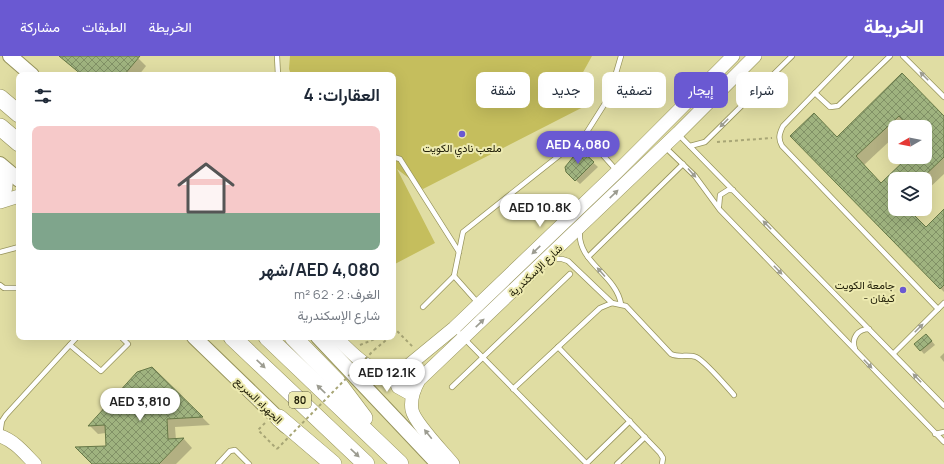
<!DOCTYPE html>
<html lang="ar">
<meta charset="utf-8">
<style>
:root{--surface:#fff;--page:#f6f6f7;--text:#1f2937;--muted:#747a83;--line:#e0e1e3;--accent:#6a59d2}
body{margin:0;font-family:Manrope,Vazirmatn,sans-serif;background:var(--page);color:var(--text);direction:rtl;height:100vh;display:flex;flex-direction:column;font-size:15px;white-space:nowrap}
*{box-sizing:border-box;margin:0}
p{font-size:13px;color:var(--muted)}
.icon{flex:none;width:22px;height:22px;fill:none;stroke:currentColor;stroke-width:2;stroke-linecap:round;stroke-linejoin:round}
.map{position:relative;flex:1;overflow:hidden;direction:ltr}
.sheet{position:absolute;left:16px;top:16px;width:380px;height:268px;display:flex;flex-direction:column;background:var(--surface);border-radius:8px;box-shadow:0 4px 16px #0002;direction:rtl}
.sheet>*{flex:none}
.banner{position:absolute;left:408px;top:16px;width:380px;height:36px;direction:rtl;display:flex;gap:8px}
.needle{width:26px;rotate:261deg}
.controls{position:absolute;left:888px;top:64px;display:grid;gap:8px}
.controls a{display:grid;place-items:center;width:44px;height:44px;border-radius:8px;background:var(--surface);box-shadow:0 4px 16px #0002;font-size:20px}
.price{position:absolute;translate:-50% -34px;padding:0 9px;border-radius:14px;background:#fff;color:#222;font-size:13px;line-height:26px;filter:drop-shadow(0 1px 2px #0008)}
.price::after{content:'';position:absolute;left:50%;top:24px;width:12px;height:9px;margin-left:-6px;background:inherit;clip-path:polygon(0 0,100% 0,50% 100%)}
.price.selected{background:var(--accent);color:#fff}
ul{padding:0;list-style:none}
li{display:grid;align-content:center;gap:8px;height:212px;padding:0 16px}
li+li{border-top:1px solid var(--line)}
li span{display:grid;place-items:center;height:124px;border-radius:8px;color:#555}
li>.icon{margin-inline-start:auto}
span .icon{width:72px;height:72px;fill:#fffc;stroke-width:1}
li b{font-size:17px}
h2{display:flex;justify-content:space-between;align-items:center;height:48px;padding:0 16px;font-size:17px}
.tag{padding:0 14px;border-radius:8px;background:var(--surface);box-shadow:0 4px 16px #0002;font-size:14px;line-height:36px}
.tag.selected{background:var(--accent);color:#fff}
header{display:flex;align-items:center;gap:24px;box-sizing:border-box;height:56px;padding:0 20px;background:var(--accent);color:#fff}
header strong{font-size:19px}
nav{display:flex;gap:22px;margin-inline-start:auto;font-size:14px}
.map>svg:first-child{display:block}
.pitch{fill:#c5be5d}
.shadow{fill:#0003;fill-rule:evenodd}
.building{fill:url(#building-cross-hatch);stroke:#667846;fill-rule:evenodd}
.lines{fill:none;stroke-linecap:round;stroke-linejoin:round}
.lane-casing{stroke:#97945c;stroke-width:6}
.secondary-casing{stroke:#97945c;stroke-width:14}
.primary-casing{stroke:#97945c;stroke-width:16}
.highway-casing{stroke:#97945c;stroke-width:18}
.path{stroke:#a7a575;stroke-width:2;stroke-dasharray:3 3;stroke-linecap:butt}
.lane{stroke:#fff;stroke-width:4.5}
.secondary{stroke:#fff;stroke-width:13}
.primary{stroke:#fff;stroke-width:14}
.highway{stroke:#fff;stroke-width:17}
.path-bridge{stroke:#a7a575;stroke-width:2;stroke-dasharray:3 3;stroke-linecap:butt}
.oneway{fill:#9c9c91}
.poi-dot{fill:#6a59d2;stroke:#edeab0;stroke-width:1.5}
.labels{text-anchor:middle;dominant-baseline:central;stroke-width:4;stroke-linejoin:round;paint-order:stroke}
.shield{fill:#edeab0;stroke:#605e3c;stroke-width:1}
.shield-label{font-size:10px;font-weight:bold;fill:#24220b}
.poi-label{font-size:11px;fill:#24220b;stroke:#edeab0}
.street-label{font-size:11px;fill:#24220b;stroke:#edeab0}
</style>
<header>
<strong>الخريطة</strong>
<nav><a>الخريطة</a><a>الطبقات</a><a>مشاركة</a></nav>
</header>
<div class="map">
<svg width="944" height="408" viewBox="0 0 944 408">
<defs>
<pattern id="building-cross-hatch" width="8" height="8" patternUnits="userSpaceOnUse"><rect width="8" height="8" fill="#9fb37f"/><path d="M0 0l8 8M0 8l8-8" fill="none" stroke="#819166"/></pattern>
</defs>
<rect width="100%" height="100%" fill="#e0dda3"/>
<path class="pitch" d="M 290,0 L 592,0 L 582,18 L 593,46 L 423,133 L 397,113 L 435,187 L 393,209 L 393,114 L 396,112 L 393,109 L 393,19 L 291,19 L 289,13 Z"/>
<g class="shadow">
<path d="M 59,0 L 136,0 L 146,10 L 139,19 L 82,19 Z"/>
<path d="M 902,18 L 944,61 L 944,118 L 925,136 L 925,123 L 895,123 L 895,153 L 908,153 L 926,172 L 944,155 L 944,236 L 791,80 L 837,82 ZM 908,68 L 910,71 L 925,71 L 925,101 L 910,101 L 881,128 L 864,109 L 895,80 L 895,71 L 905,71 Z"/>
<path d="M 583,97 L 598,111 L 580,128 L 566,115 Z"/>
<path d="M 930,283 L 935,289 L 924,298 L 916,289 Z"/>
<path d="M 944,297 L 944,306 L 940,301 Z"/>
<path d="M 152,312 L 210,369 L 175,371 L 176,384 L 184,383 L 192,392 L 176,408 L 94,408 L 107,391 L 106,377 L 98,378 L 90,370 Z"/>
</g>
<g class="building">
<path d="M 59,0 L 140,0 L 124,19 L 82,19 Z"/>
<path d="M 902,17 L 944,60 L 944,101 L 921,123 L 895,123 L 895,153 L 908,153 L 926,171 L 944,153 L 944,229 L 940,233 L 790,80 L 814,57 L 837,81 ZM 899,60 L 909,71 L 925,71 L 925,101 L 908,101 L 881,127 L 856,100 Z"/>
<path d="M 578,95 L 583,96 L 594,106 L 575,125 L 566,116 L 565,111 Z"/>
<path d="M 926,278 L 932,285 L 920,295 L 914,288 Z"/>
<path d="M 152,311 L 203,361 L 167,363 L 168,383 L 184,382 L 159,408 L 92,408 L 75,391 L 106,390 L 105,369 L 88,370 L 137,316 Z"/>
</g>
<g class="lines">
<g class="lane-casing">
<g id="lane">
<path d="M 277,0 L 278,19"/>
<path d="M 851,0 L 783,70 C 779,78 778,83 782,90 L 938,253"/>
<path d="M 903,0 L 944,41"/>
<path d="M 815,37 L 830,51 L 838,50 L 890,0"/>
<path d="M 678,78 L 944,350"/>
<path d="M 585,79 L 617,115"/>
<path d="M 690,90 L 705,86 L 792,0"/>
<path d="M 665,91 L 695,120 L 720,154 L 944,386"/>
<path d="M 393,101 L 400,103 L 459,196"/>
<path d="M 719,150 L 720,139 L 728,134 L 733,134"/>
<path d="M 580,174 C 576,206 616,218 621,248"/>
<path d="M 0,196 L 19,191"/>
<path d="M 588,201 L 683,108"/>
<path d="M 551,203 L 562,203 L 568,205 L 612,247"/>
<path d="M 454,220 L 478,247"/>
<path d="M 0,229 L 4,232 L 19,232"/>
<path d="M 423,251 L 454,220 L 463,176 L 585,79 L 609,41 L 621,0"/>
<path d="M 454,272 L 587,408"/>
<path d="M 70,289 L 101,315 L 128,288 L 121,281"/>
<path d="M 558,291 L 660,397 L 663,402 L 662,408"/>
<path d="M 855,293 C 851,282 858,273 869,273"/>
<path d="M 894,297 L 944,247"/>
<path d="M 452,331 L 570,218"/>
<path d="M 513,333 L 600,252 L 612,247 L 626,250 L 671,298 C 679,302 688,298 696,301 C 705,305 726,330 734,339"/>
<path d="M 0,378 L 2,365 L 6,359 L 77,281"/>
<path d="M 935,378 L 944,376"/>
<path d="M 587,407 L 630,365"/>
<path d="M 218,408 L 230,395 L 235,394 L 249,408"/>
<path d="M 617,408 L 645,381"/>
</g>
</g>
<g class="secondary-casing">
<g id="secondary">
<path d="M 0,111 C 8,124 8,131 1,145"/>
<path d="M 0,146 L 19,140"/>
<path d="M 335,281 C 360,303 373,326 409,309 L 454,272 L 618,115 L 733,0"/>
<path d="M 401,313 L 395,323 L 398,331 L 407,336 L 414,334"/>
<path d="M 0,380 C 15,385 24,397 35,408"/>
<path d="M 453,408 C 444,397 414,366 412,354 C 410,343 414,333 419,324 L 678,77 L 755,0"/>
</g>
</g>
<g class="primary-casing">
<g id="primary">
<path d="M 10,0 L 32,19"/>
<path d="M 0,108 L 19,124"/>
<path d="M 194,281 L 286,370"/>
<path d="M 318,281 L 438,408"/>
</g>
</g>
<g class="highway-casing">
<g id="highway">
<path d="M 0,42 L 19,58"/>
<path d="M 0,71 L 19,87"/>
<path d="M 232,281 L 366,408"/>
<path d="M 267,281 L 400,408"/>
<path d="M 293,281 L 337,326 L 364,362"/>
<path d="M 279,362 L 333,408"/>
</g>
</g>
<g class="path">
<path d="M 717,86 L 772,82"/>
<path d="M 393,279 L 397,275 L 414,292"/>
<path d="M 360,289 L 380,281"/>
<path d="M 374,294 L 390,281"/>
<path d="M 265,367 L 258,374 L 277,393"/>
</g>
<use href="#lane" class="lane"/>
<use href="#secondary" class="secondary"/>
<use href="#primary" class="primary"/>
<use href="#highway" class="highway"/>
<path class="path-bridge" d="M 277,393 L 374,294"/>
</g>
<defs><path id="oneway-solid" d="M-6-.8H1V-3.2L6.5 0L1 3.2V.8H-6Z"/></defs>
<g class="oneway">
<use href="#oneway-solid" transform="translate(924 20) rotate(-135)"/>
<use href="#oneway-solid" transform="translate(724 67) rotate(135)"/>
<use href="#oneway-solid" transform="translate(692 117) rotate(48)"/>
<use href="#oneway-solid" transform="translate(614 138) rotate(-44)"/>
<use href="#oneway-solid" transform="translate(767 169) rotate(-134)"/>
<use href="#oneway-solid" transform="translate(536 194) rotate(136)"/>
<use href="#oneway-solid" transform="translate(778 214) rotate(46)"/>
<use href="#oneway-solid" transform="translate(601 216) rotate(-132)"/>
<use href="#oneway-solid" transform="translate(480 267) rotate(-44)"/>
<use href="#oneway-solid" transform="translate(919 272) rotate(-45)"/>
<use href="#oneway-solid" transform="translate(261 308) rotate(43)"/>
<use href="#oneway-solid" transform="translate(868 308) rotate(46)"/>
<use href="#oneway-solid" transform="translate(917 322) rotate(-134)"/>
<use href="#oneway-solid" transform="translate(321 333) rotate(-136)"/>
<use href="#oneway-solid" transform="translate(428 378) rotate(-129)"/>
<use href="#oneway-solid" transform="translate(355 397) rotate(43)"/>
</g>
<g class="poi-dot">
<circle cx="462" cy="78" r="4"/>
<circle cx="903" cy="234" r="4"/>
</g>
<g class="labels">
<rect class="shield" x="289" y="336" width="22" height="16" rx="3"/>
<g class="shield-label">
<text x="300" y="344">80</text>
</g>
<g class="poi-label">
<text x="462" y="91">ملعب نادي الكويت</text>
<text x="895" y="228" text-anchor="end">جامعة الكويت<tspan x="895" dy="13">- كيفان</tspan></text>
</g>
<g class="street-label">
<text transform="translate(535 214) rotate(-44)">شارع الإسكندرية</text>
<text transform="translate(259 344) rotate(44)">الجهراء السريع</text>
</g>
</g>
</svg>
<div class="controls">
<a><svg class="needle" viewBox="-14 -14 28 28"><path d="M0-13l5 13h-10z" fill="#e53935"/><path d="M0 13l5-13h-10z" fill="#747a83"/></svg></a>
<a><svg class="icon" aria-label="layers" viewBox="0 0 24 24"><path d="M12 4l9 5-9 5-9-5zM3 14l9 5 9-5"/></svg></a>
</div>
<b class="price selected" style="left:578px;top:109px">AED 4,080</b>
<b class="price" style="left:540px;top:172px">AED 10.8K</b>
<b class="price" style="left:387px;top:337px">AED 12.1K</b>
<b class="price" style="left:140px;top:366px">AED 3,810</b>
<div class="banner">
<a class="tag">شراء</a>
<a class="tag selected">إيجار</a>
<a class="tag">تصفية</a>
<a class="tag">جديد</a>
<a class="tag">شقة</a>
</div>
<section class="sheet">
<h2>العقارات: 4<svg class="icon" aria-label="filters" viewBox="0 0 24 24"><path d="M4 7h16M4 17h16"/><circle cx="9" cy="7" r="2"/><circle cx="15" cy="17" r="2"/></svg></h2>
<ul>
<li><span style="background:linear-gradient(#f6c9c9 70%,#7fa58c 0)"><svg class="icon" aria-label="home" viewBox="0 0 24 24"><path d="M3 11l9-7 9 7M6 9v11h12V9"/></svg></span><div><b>AED 4,080/شهر</b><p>الغرف: 2 · 62 m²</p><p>شارع الإسكندرية</p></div></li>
</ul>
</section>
</div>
